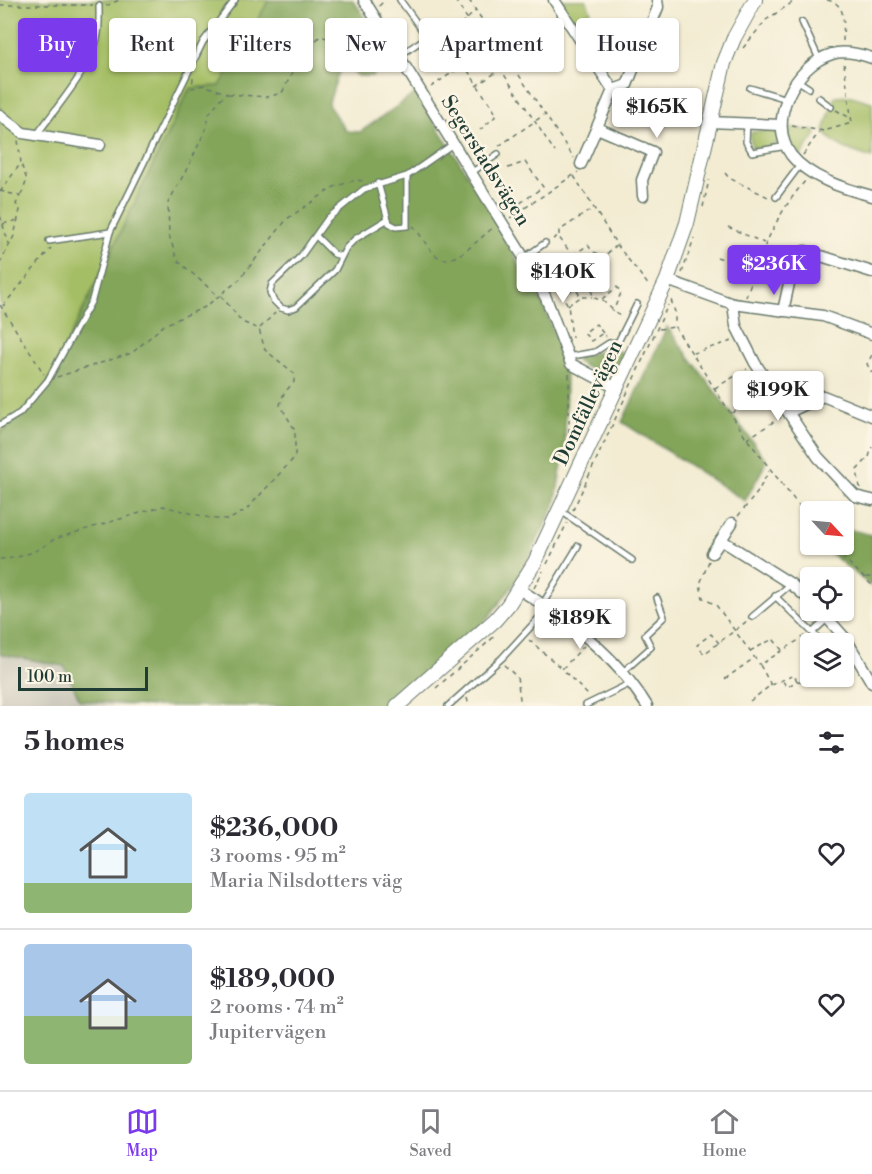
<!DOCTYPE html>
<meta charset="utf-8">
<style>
:root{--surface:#fff;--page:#f2f2f3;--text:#2b2b33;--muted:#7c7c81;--line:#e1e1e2;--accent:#7c3aed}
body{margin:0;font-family:"Libre Bodoni",serif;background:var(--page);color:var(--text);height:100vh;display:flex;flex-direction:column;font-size:22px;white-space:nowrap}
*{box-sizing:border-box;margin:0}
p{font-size:20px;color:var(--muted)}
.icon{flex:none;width:33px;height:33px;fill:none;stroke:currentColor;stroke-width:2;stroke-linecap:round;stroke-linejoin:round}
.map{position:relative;height:706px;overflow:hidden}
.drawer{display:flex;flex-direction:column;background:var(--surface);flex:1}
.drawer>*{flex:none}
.banner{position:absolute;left:18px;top:18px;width:837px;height:54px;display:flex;gap:12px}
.needle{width:39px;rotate:116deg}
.controls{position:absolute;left:800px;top:501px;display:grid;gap:12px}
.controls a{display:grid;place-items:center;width:54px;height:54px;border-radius:6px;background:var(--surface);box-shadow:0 2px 4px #0004;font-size:30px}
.scale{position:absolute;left:18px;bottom:15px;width:130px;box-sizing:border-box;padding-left:6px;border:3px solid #1f3d34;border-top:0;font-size:16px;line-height:21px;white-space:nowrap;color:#1f3d34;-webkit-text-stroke:4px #fcf5e5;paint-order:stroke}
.price{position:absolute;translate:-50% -51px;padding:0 14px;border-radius:6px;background:#fff;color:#222;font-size:20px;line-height:39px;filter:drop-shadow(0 2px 3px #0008)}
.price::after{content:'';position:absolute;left:50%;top:36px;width:18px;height:14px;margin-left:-9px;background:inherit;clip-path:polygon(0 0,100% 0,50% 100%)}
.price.active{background:var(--accent);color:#fff}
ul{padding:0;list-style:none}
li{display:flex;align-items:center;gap:18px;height:150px;padding:0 24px}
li+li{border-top:2px solid var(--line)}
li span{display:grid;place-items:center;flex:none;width:168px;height:120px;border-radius:6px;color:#555}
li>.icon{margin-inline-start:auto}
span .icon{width:72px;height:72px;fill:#fffc;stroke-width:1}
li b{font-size:26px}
h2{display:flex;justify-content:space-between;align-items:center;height:72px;padding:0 24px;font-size:26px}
.pill{padding:0 21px;border-radius:6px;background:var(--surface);box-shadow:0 2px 4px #0004;font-size:21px;line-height:54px}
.pill.active{background:var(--accent);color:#fff}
.menu{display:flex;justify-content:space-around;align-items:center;height:84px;border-top:2px solid var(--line);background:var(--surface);font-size:16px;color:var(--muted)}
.menu a{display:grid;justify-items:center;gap:3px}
.menu .active{color:var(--accent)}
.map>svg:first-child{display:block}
.industrial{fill:#c7c5b8}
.green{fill:#a4be65;stroke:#627e4c;stroke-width:1.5}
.forest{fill:#83a55a;stroke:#517147;stroke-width:1.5}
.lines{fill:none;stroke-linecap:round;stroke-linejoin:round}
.service-casing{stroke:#697a6c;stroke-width:8}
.minor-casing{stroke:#697a6c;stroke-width:13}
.tertiary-casing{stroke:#697a6c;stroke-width:16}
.path{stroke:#697a6c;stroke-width:1.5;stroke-dasharray:4.5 4.5;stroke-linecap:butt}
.service{stroke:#fff;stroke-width:5}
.minor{stroke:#fff;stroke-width:10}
.tertiary{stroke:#fff;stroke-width:14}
.labels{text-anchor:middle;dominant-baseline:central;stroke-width:5;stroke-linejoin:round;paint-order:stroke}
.street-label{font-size:20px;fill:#1f3d34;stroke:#fcf5e5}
</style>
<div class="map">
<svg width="872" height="706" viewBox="0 0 872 706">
<rect width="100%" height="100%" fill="#fcf5e5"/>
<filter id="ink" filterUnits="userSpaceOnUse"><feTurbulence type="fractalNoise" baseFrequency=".0167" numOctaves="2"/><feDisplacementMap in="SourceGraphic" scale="12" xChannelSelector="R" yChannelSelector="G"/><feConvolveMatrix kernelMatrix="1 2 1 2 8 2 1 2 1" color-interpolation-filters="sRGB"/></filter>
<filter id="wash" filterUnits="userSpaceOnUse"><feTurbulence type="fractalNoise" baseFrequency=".008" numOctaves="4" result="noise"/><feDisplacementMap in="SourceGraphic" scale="24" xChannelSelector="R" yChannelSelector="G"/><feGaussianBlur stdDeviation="1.35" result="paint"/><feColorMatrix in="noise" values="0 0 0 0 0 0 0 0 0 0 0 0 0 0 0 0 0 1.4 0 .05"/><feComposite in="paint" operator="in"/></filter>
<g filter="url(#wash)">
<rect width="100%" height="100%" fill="#f3ecd3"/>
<path class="industrial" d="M 0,654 L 64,666 L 80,700 L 146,706 L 0,706 Z"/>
<g class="green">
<path d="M 0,0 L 269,0 L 220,86 L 192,88 L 188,92 L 46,387 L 31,407 L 0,434 Z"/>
<path d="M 559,0 L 586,0 L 591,12 L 574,23 Z"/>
<path d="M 851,96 L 872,102 L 872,158 C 855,152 834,147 824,131 L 835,97 Z"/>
<path d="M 787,127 L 814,131 L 816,134 L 799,158 L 792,150 Z"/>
<path d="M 773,130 L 778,133 L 779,140 C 774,148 760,150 752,147 L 750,137 L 752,132 Z"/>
</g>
<g class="forest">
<path d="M 269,0 L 353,0 L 388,50 L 373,76 L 358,76 L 349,68 L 339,71 L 328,105 L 346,131 L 360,132 L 416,93 L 502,229 L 523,273 L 543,304 L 566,366 L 565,446 L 555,505 L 518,579 L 484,623 L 465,642 L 389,706 L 146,706 L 80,700 L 64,666 L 0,654 L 0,434 L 31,407 L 46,387 L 188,92 L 192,88 L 220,86 Z"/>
<path d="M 667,327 L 767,461 L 745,501 L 622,422 Z"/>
<path d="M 611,347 L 627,355 L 617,377 L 606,378 L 577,362 L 576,359 C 587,353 599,353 611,347 Z"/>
<path d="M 843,528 L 872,535 L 872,587 L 824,548 L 824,545 L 843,544 Z"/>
</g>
</g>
<g filter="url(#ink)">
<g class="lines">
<g class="service-casing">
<g id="service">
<path d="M 802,22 L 819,59"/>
<path d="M 427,37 L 436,47 L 448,41"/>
<path d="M 399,56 L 427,37 L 400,0"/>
<path d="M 797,80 L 809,88"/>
<path d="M 750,88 L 787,99"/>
<path d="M 819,98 L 831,107"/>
<path d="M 747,124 L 746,142 L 752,152 L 787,146"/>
<path d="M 36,136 C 57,106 86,75 97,39 C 100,28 99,16 99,6"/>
<path d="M 471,173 L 498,154"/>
<path d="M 378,183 L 389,223 L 396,227 L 407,226 L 407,176"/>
<path d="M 776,197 L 800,165"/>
<path d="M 388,219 L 355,239 L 346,248 L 335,270 L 296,307 L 288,310 L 281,308 L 273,300 L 270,292 L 272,284 L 301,256 L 328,218 L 364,189 L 407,176 L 453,144"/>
<path d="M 316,236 L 334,254 L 341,256"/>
<path d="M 49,241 L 110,232 L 203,42 L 235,0"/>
<path d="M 524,258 L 545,243"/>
<path d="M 567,357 L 595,352 L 609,343 L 618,342 L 637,304"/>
<path d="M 0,425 L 20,413 L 48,380 L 92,300 L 110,232"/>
<path d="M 561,511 L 632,560"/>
<path d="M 775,596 L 824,644"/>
<path d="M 542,605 L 578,546"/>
<path d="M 752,617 L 791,584"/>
<path d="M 814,631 L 828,618"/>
<path d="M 623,672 L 651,647 L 645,635 L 664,617 L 657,598"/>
<path d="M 586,705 L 631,683"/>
<path d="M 448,706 L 502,658 L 548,608"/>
</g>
</g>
<g class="minor-casing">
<g id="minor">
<path d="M 364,0 L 524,258 L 546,298 L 571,364 L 618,389"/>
<path d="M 554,0 L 613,90 L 627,85 L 658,7 L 657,0"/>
<path d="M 872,58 C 860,54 844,50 832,54 C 795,65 766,121 791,155 C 809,178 845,189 872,196"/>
<path d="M 0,115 L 23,133 L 100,145"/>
<path d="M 709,122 L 781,125"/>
<path d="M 597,128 L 653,152 L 642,180 L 643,196"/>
<path d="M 581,164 L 613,90"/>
<path d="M 667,280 L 733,304 L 823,316 L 872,334"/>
<path d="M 733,304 L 736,326 L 755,363 L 818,457 L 855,496 L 872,500"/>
<path d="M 783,311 L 790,279 L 802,252 L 805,251 L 872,272"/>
<path d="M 789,412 L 823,396 L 872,416"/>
<path d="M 732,523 L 721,540 L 791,584 L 810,600"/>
<path d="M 712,553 L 721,540"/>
<path d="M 519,589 C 569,621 615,654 647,706"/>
<path d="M 820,610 L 846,639 L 872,683"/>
</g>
</g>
<g class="tertiary-casing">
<path id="tertiary" d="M 397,706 L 495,620 L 508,605 L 535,562 L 667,280 L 687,223 L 724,63 L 734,38 L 755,0"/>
</g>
<g class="path">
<path d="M 455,0 L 555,152"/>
<path d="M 469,0 L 574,158"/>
<path d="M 827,0 C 848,4 843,24 843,41"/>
<path d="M 0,5 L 93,5"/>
<path d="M 106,6 L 119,0"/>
<path d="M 379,6 L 385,0"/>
<path d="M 446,34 L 467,19 L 475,11"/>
<path d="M 453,48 L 497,115 L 480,130"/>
<path d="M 743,48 L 766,20 L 796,0"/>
<path d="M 193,78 L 192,88 L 204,85 L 228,94 L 220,99 L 209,114 L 207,127 L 189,165 L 168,203 L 169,235 L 177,260 L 217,295"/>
<path d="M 476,86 L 501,69 L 507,60"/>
<path d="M 431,87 L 465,64"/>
<path d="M 229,94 L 267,97 L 282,93 L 300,58 L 320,36 L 334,40 L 368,27"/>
<path d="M 836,110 L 850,118"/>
<path d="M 792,126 L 824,131 L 852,123 L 844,64"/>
<path d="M 499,146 L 544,115"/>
<path d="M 803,155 L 819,132"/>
<path d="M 508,168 L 525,162 L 543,187 L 516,206"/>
<path d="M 725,173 L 729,178 L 770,198"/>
<path d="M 574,176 L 617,245 L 650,287"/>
<path d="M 0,191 L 20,196 L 16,204 L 20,210 L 14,236 L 0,263"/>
<path d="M 0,192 L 21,163 L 18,140"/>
<path d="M 21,195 L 27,180 L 21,164"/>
<path d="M 703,207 L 709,180"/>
<path d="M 0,216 L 9,244"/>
<path d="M 510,218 L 578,172"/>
<path d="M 3,224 L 18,220"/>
<path d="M 413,226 C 422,235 427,249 437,256 C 453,269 480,237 493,228"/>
<path d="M 728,227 L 764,243"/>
<path d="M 559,235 L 559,231 L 592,209"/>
<path d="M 553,239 L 558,236 L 581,267 L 592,275"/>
<path d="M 617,245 L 602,258 L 593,275 L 592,297 L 603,301 L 622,318"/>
<path d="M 573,255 L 588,245 L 592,251"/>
<path d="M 717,257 L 754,270"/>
<path d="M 579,262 L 593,252 L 603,255"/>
<path d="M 560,264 L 574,259"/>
<path d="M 682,273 L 694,238"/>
<path d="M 582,297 L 592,297"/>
<path d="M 746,297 C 762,250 774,217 806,180"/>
<path d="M 602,299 L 617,287 L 621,293 L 613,311"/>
<path d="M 671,300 L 675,312 L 675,327 L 747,439 L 810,520"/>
<path d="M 0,305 L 44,374"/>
<path d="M 568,305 L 581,297 L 575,288 L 563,297 L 568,305 L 572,338"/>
<path d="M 3,306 L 51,248"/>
<path d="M 260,328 L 275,313"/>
<path d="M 659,329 L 675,327"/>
<path d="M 603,333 L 596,324 L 584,333 L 591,341 L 603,333 L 606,337"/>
<path d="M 693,353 L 732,341"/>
<path d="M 872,355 L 867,364 L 872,373"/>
<path d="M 569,374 L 569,437 L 574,450"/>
<path d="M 57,377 L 132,353 L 164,325 L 205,307 L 239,280 L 287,219 L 334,187 L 355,180 L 365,181"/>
<path d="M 715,388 L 747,369"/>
<path d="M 732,413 L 763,392"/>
<path d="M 747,439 L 781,417"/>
<path d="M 860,488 L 857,470 L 869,457 L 872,447"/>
<path d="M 573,510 L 668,305"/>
<path d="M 841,512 L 849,504"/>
<path d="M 738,516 L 757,493 L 769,471"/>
<path d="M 829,544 L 872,585"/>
<path d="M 0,559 C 20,559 39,551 54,539 L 163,506 L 214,519 L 230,519 L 246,510 L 295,457 L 295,430 L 280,405 L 284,393 L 294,382 L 294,373 L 265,350 L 259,329 L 242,322 L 219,293"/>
<path d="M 709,561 L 700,584 L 703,598 L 716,605 L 760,665"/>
<path d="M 547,564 L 567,523"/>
<path d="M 866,577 L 872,577"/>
<path d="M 534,588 L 543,571"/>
<path d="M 529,640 L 561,668"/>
<path d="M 719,643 L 711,634 L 697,645 L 704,654 L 747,621"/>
<path d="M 584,646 L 562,669 L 589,696"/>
<path d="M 750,651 L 773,639 L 782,650"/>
<path d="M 504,665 L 517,677 L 521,706"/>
<path d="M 725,679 L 754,658"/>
<path d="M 797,681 L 807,682 L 819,676"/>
<path d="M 771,685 L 760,665 L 805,636"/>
<path d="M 436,688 L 495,636"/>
<path d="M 467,698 L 469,706"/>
<path d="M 750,701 L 771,685 L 794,675 L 797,681 L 787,687 L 782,680"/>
</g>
<use href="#service" class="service"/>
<use href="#minor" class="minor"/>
<use href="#tertiary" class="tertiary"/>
</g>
</g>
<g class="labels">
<g class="street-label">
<text transform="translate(485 161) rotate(58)">Segerstadsvägen</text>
<text transform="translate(589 403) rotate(-65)">Domfällevägen</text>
</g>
</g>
</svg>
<div class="controls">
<a><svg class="needle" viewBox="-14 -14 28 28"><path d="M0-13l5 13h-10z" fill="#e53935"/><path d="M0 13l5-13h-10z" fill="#7c7c81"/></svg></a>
<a><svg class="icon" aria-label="locate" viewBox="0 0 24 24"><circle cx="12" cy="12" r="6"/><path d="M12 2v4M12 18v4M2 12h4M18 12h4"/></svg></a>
<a><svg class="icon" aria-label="layers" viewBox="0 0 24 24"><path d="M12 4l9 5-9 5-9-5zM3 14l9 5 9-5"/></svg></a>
</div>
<div class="scale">100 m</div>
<b class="price" style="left:657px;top:139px">$165K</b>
<b class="price active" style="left:774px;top:296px">$236K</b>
<b class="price" style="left:563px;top:304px">$140K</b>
<b class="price" style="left:778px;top:422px">$199K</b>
<b class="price" style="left:580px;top:650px">$189K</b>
<div class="banner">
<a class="pill active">Buy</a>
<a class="pill">Rent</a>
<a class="pill">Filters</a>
<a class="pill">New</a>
<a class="pill">Apartment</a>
<a class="pill">House</a>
</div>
</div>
<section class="drawer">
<h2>5 homes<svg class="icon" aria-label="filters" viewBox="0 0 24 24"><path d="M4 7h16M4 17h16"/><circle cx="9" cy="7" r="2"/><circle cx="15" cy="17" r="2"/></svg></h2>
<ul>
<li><span style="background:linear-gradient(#bfe0f5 75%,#8fb573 0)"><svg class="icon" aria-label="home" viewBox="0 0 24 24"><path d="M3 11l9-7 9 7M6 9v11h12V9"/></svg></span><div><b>$236,000</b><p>3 rooms · 95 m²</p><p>Maria Nilsdotters väg</p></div><svg class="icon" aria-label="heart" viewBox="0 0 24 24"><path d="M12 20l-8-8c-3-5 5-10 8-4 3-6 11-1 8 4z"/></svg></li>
<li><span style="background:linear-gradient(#a9c7e8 60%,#8fb573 0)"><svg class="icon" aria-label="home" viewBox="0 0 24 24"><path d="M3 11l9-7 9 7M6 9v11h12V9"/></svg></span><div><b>$189,000</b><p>2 rooms · 74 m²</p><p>Jupitervägen</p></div><svg class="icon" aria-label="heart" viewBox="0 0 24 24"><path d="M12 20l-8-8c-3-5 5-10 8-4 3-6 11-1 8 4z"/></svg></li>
</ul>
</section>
<nav class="menu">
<a class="active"><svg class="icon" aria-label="map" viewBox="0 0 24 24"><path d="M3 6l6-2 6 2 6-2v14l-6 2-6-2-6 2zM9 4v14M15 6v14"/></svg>Map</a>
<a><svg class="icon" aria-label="saved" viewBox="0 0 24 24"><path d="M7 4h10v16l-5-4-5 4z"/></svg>Saved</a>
<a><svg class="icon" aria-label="home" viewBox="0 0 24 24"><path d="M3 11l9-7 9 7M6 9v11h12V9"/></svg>Home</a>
</nav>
